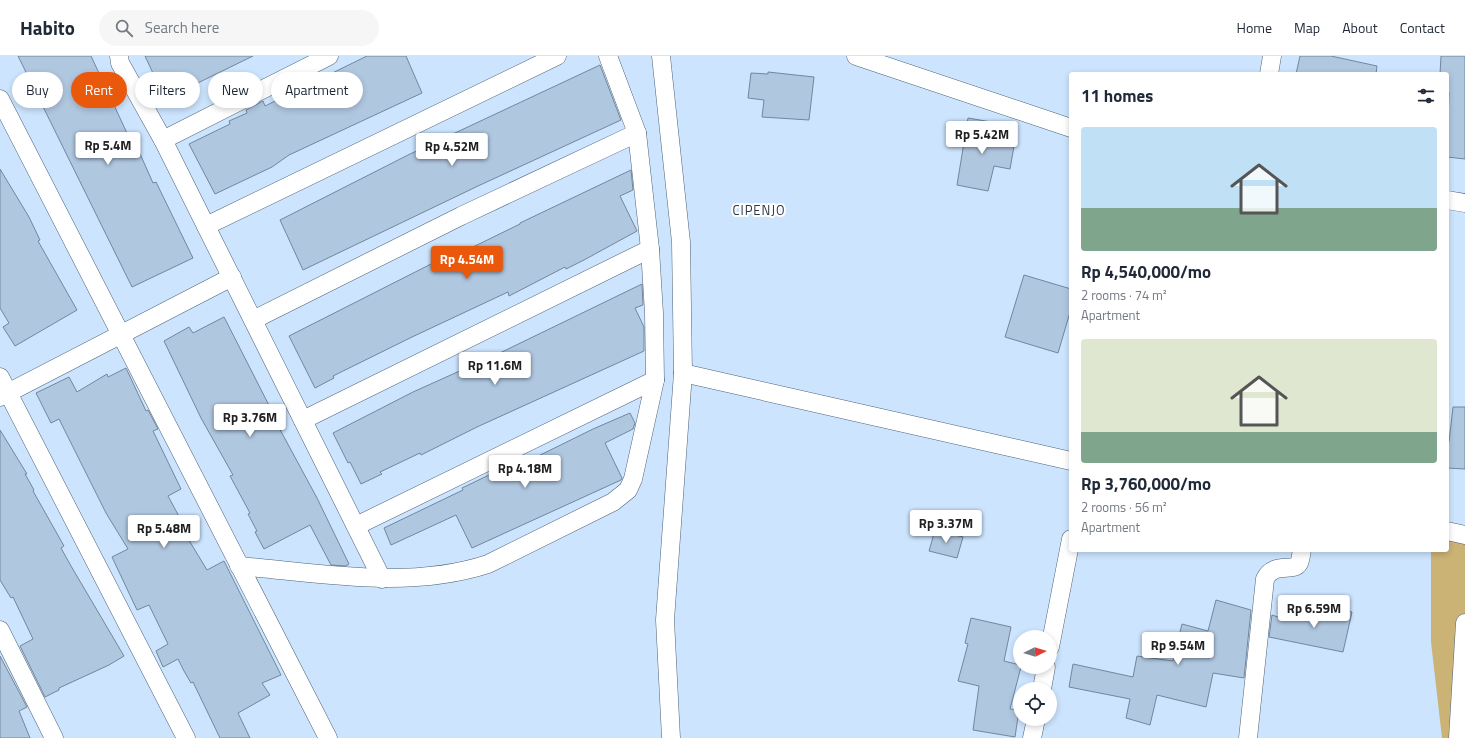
<!DOCTYPE html>
<meta charset="utf-8">
<style>
:root{--surface:#fff;--page:#f6f6f7;--text:#1f2937;--muted:#747a83;--line:#e0e1e3;--accent:#ea580c}
body{margin:0;font-family:"Titillium Web",sans-serif;background:var(--page);color:var(--text);height:100vh;display:flex;flex-direction:column;font-size:15px;white-space:nowrap}
*{box-sizing:border-box;margin:0}
p{font-size:13px;color:var(--muted)}
.icon{flex:none;width:22px;height:22px;fill:none;stroke:currentColor;stroke-width:2;stroke-linecap:round;stroke-linejoin:round}
.map{position:relative;flex:1;overflow:hidden}
.side{position:absolute;left:1069px;top:16px;width:380px;height:480px;display:flex;flex-direction:column;background:var(--surface);border-radius:4px;box-shadow:0 2px 6px #0003}
.side>*{flex:none}
.banner{position:absolute;left:12px;top:16px;width:380px;height:36px;display:flex;gap:8px}
.needle{width:26px;rotate:85deg}
.buttons{position:absolute;left:1013px;top:574px;display:grid;gap:8px}
.buttons a{display:grid;place-items:center;width:44px;height:44px;border-radius:50%;background:var(--surface);box-shadow:0 2px 6px #0003;font-size:20px}
.price{position:absolute;translate:-50% -34px;padding:0 9px;border-radius:4px;background:#fff;color:#222;font-size:13px;line-height:26px;filter:drop-shadow(0 1px 2px #0008)}
.price::after{content:'';position:absolute;left:50%;top:24px;width:12px;height:9px;margin-left:-6px;background:inherit;clip-path:polygon(0 0,100% 0,50% 100%)}
.price.on{background:var(--accent);color:#fff}
ul{padding:0;list-style:none}
li{display:grid;align-content:center;gap:8px;height:212px;padding:0 12px}
li span{display:grid;place-items:center;height:124px;border-radius:4px;color:#555}
li>.icon{margin-inline-start:auto}
span .icon{width:72px;height:72px;fill:#fffc;stroke-width:1}
li b{font-size:17px}
h2{display:flex;justify-content:space-between;align-items:center;height:48px;padding:0 12px;font-size:17px}
.chip{padding:0 14px;border-radius:18px;background:var(--surface);box-shadow:0 2px 6px #0003;font-size:14px;line-height:36px}
.chip.on{background:var(--accent);color:#fff}
header{display:flex;align-items:center;gap:24px;box-sizing:border-box;height:56px;padding:0 20px;background:var(--surface);border-bottom:1px solid var(--line)}
header strong{font-size:19px}
nav{display:flex;gap:22px;margin-inline-start:auto;font-size:14px}
.search{width:280px;height:36px;background:var(--page);display:flex;align-items:center;gap:10px;box-sizing:border-box;padding:0 14px;border-radius:22px;color:var(--muted);font-size:15px}
.map>svg:first-child{display:block}
.green{fill:#cbb376}
.building{fill:#b0c7e0;stroke:#71879e}
.lines{fill:none;stroke-linecap:round;stroke-linejoin:round}
.street-casing{stroke:#4d6277;stroke-width:19}
.street{stroke:#fff;stroke-width:18}
.labels{text-anchor:middle;dominant-baseline:central;stroke-width:4;stroke-linejoin:round;paint-order:stroke}
.quarter-label{font-size:13px;letter-spacing:1px;fill:#2d3640;stroke:#fff}
</style>
<header>
<strong>Habito</strong>
<div class="search"><svg class="icon" aria-label="search" viewBox="0 0 24 24"><circle cx="10" cy="10" r="6"/><path d="M15 15l6 6"/></svg>Search here</div>
<nav><a>Home</a><a>Map</a><a>About</a><a>Contact</a></nav>
</header>
<div class="map">
<svg width="1465" height="682" viewBox="0 0 1465 682">
<rect width="100%" height="100%" fill="#cce4fe"/>
<path class="green" d="M 1447,474 L 1465,475 L 1465,682 L 1442,682 L 1431,586 L 1431,494 L 1447,494 Z"/>
<g class="building">
<path d="M 18,0 L 91,0 L 126,75 L 135,92 L 137,91 L 153,127 L 156,126 L 193,202 L 132,231 Z"/>
<path d="M 145,0 L 253,0 L 165,43 Z"/>
<path d="M 367,0 L 406,0 L 422,37 L 289,99 L 272,111 L 215,138 L 189,88 L 230,68 L 229,65 L 247,57 L 246,54 L 263,45 L 265,50 Z"/>
<path d="M 1300,0 L 1331,0 L 1377,10 L 1376,18 L 1296,18 Z"/>
<path d="M 1441,0 L 1465,0 L 1465,103 L 1447,101 L 1449,36 L 1447,36 L 1447,18 L 1440,18 Z"/>
<path d="M 600,9 L 621,64 L 478,130 L 303,214 L 280,164 L 408,99 Z"/>
<path d="M 768,16 L 814,21 L 809,64 L 762,61 L 764,44 L 748,42 L 751,17 L 768,18 Z"/>
<path d="M 968,62 L 997,67 L 994,86 L 1014,90 L 1010,113 L 994,110 L 988,135 L 957,129 Z"/>
<path d="M 0,113 L 29,161 L 40,184 L 38,185 L 77,254 L 15,290 L 3,271 L 9,267 L 0,252 Z"/>
<path d="M 631,114 L 633,134 L 620,140 L 637,175 L 584,204 L 566,213 L 565,211 L 509,240 L 508,236 L 412,281 L 333,320 L 334,322 L 315,332 L 289,280 L 435,206 L 475,190 L 520,168 L 520,167 Z"/>
<path d="M 1024,219 L 1071,233 L 1071,253 L 1058,297 L 1005,281 Z"/>
<path d="M 642,228 L 643,249 L 635,252 L 644,271 L 644,295 L 477,371 L 421,399 L 420,397 L 380,416 L 382,418 L 361,428 L 350,406 L 348,407 L 333,377 L 413,336 L 504,295 Z"/>
<path d="M 224,261 L 278,367 L 277,368 L 317,442 L 349,508 L 346,510 L 331,509 L 310,469 L 264,493 L 255,476 L 257,475 L 248,458 L 250,457 L 230,420 L 233,419 L 201,362 L 164,285 L 189,271 L 193,277 Z"/>
<path d="M 126,312 L 146,355 L 148,354 L 158,373 L 153,375 L 181,433 L 168,440 L 181,464 L 178,466 L 207,514 L 224,505 L 281,619 L 262,627 L 270,639 L 238,657 L 250,682 L 220,682 L 193,626 L 191,627 L 184,615 L 178,603 L 163,611 L 156,595 L 168,588 L 149,549 L 137,554 L 112,501 L 128,493 L 106,457 L 59,363 L 51,367 L 36,337 L 69,321 L 77,336 L 107,318 L 108,321 Z"/>
<path d="M 1453,351 L 1465,351 L 1465,413 L 1447,412 L 1447,386 L 1449,386 Z"/>
<path d="M 630,357 L 635,367 L 633,373 L 605,387 L 622,422 L 621,424 L 472,492 L 456,459 L 391,489 L 384,472 L 463,434 L 462,432 L 487,420 L 495,416 L 496,418 L 515,409 L 516,411 L 593,373 Z"/>
<path d="M 0,374 L 27,418 L 25,418 L 34,434 L 33,435 L 64,490 L 61,492 L 71,510 L 124,600 L 109,609 L 59,632 L 59,634 L 45,641 L 20,590 L 33,583 L 13,541 L 11,542 L 0,524 Z"/>
<path d="M 935,474 L 963,481 L 957,502 L 929,495 Z"/>
<path d="M 1216,544 L 1251,554 L 1244,622 L 1213,617 L 1206,651 L 1157,639 L 1150,669 L 1126,662 L 1130,643 L 1069,631 L 1073,608 L 1133,621 L 1137,600 L 1173,605 L 1182,568 L 1208,575 Z"/>
<path d="M 1325,551 L 1352,556 L 1343,596 L 1269,581 L 1272,559 L 1281,562 L 1282,556 L 1322,564 Z"/>
<path d="M 971,562 L 1011,571 L 1004,605 L 1020,609 L 1021,611 L 1010,653 L 1019,654 L 1015,681 L 973,674 L 979,630 L 958,625 L 968,588 L 965,587 Z"/>
<path d="M 0,600 L 27,651 L 19,655 L 30,682 L 0,682 Z"/>
</g>
<g class="lines">
<g class="street-casing">
<g id="street">
<path d="M 119,0 L 120,7 L 163,84 L 382,523"/>
<path d="M 661,0 L 681,186 L 683,317 L 665,564 L 671,682"/>
<path d="M 856,0 L 1071,72"/>
<path d="M 1269,18 L 1272,0"/>
<path d="M 0,43 L 328,682"/>
<path d="M 163,84 L 329,0"/>
<path d="M 1447,144 L 1465,147"/>
<path d="M 206,170 L 557,0"/>
<path d="M 253,264 L 461,160 L 637,77"/>
<path d="M 683,317 L 1071,405"/>
<path d="M 0,321 L 186,682"/>
<path d="M 0,341 L 232,221"/>
<path d="M 303,364 L 650,193"/>
<path d="M 356,470 L 655,324"/>
<path d="M 1447,475 L 1465,479"/>
<path d="M 239,510 C 321,517 409,534 488,508 L 613,446 L 628,434 L 633,423 L 655,324 L 654,257 L 650,193 L 637,77 L 608,0"/>
<path d="M 0,574 L 54,682"/>
<path d="M 1050,591 L 1071,483"/>
<path d="M 1042,633 L 1046,611"/>
<path d="M 1032,682 L 1036,663"/>
<path d="M 1248,682 L 1265,523 C 1274,505 1294,517 1299,507 C 1301,503 1301,498 1302,494"/>
<path d="M 1458,682 L 1465,567"/>
</g>
</g>
<use href="#street" class="street"/>
</g>
<g class="labels">
<g class="quarter-label">
<text x="759" y="154">CIPENJO</text>
</g>
</g>
</svg>
<div class="buttons">
<a><svg class="needle" viewBox="-14 -14 28 28"><path d="M0-13l5 13h-10z" fill="#e53935"/><path d="M0 13l5-13h-10z" fill="#747a83"/></svg></a>
<a><svg class="icon" aria-label="locate" viewBox="0 0 24 24"><circle cx="12" cy="12" r="6"/><path d="M12 2v4M12 18v4M2 12h4M18 12h4"/></svg></a>
</div>
<b class="price" style="left:982px;top:99px">Rp 5.42M</b>
<b class="price" style="left:108px;top:110px">Rp 5.4M</b>
<b class="price" style="left:452px;top:111px">Rp 4.52M</b>
<b class="price on" style="left:467px;top:224px">Rp 4.54M</b>
<b class="price" style="left:495px;top:330px">Rp 11.6M</b>
<b class="price" style="left:250px;top:382px">Rp 3.76M</b>
<b class="price" style="left:525px;top:433px">Rp 4.18M</b>
<b class="price" style="left:946px;top:488px">Rp 3.37M</b>
<b class="price" style="left:164px;top:493px">Rp 5.48M</b>
<b class="price" style="left:1314px;top:573px">Rp 6.59M</b>
<b class="price" style="left:1178px;top:610px">Rp 9.54M</b>
<div class="banner">
<a class="chip">Buy</a>
<a class="chip on">Rent</a>
<a class="chip">Filters</a>
<a class="chip">New</a>
<a class="chip">Apartment</a>
</div>
<section class="side">
<h2>11 homes<svg class="icon" aria-label="filters" viewBox="0 0 24 24"><path d="M4 7h16M4 17h16"/><circle cx="9" cy="7" r="2"/><circle cx="15" cy="17" r="2"/></svg></h2>
<ul>
<li><span style="background:linear-gradient(#bfe0f5 65%,#7fa58c 0)"><svg class="icon" aria-label="home" viewBox="0 0 24 24"><path d="M3 11l9-7 9 7M6 9v11h12V9"/></svg></span><div><b>Rp 4,540,000/mo</b><p>2 rooms · 74 m²</p><p>Apartment</p></div></li>
<li><span style="background:linear-gradient(#dfe7d0 75%,#7fa58c 0)"><svg class="icon" aria-label="home" viewBox="0 0 24 24"><path d="M3 11l9-7 9 7M6 9v11h12V9"/></svg></span><div><b>Rp 3,760,000/mo</b><p>2 rooms · 56 m²</p><p>Apartment</p></div></li>
</ul>
</section>
</div>
